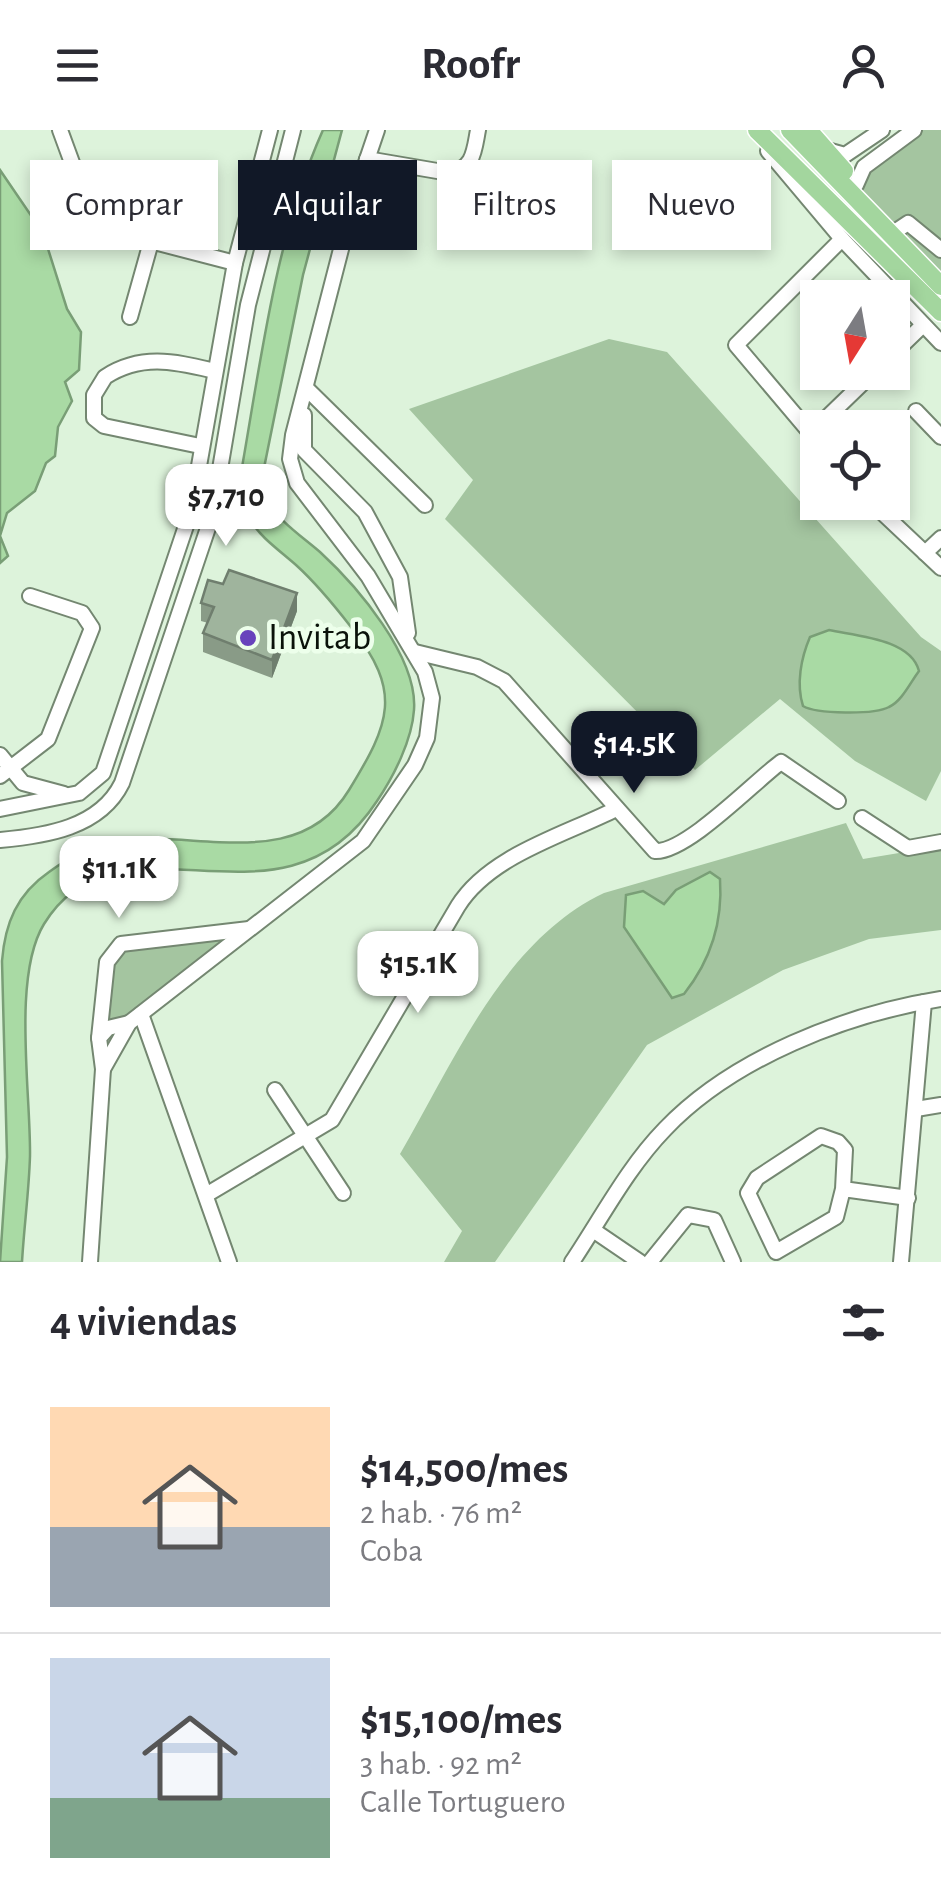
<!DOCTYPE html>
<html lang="es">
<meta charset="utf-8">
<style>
:root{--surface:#fff;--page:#f2f2f3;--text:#2b2b33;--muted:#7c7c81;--line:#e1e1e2;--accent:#111827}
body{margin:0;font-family:"Alegreya Sans",sans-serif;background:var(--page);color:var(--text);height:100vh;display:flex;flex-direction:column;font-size:38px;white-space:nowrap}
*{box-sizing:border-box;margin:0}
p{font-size:32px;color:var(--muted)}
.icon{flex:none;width:55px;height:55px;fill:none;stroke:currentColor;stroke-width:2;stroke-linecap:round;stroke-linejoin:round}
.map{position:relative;height:1132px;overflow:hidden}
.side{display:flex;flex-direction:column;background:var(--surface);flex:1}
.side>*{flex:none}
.banner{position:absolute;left:30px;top:30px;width:882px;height:90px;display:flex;gap:20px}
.needle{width:65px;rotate:191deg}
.fabs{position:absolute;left:800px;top:150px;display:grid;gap:20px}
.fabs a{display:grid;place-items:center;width:110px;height:110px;border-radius:0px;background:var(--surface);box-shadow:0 5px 15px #0003;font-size:50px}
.price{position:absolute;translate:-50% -85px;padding:0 22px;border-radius:20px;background:#fff;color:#222;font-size:32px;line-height:65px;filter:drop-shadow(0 2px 5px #0008)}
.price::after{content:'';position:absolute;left:50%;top:60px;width:30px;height:22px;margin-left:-15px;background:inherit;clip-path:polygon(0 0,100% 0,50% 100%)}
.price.active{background:var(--accent);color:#fff}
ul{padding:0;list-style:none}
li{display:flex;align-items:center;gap:30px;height:250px;padding:0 50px}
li+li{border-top:2px solid var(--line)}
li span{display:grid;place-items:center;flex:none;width:280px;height:200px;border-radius:0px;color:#555}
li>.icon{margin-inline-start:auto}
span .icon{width:120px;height:120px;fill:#fffc;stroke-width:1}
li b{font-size:42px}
h2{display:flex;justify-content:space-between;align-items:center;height:120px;padding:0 50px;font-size:42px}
.tag{padding:0 35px;border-radius:0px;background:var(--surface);box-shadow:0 5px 15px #0003;font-size:35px;line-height:90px}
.tag.active{background:var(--accent);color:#fff}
header{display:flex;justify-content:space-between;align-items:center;height:130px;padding:0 50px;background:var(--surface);font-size:45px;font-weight:700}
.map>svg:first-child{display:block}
.green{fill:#a4c5a0}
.water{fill:#a9daa4;stroke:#799e76;stroke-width:2.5}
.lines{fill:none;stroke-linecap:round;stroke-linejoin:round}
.minor-casing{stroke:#748771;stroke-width:18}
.major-casing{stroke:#fff;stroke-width:21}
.minor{stroke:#fff;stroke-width:14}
.major{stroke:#a3d69e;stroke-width:18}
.wall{fill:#899b87}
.shaded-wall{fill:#6f7e6e}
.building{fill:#9fb49d;stroke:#6f7e6e;stroke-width:2.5}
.poi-dot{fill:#6843bc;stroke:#edffeb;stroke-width:4}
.labels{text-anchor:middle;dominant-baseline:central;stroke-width:9;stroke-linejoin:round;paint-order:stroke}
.poi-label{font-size:38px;fill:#0a120a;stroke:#edffeb;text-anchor:start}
</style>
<header><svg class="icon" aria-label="menu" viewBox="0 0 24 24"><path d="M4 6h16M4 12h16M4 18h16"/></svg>Roofr<svg class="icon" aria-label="person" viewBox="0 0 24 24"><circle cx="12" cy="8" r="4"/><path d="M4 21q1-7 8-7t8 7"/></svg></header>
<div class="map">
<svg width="941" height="1132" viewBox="0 0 941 1132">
<rect width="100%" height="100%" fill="#ddf3db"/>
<g class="green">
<path d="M 914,0 L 941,0 L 941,142 L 881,86 L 856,55 L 859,43 Z"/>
<path d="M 609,209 L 667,222 L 921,507 L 941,521 L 941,641 L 926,671 L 855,631 L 780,569 L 695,640 L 445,389 L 473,350 L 409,279 Z"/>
<path d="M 846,693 L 863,729 L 941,716 L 941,800 L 869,809 L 783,840 L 647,915 L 495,1132 L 444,1132 L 462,1101 L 400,1024 C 454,932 503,811 604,763 Z"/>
<path d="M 249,799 L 129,893 L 108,898 L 104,856 L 114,820 Z"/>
</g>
<g class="water">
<path d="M 323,0 L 342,0 L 303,145 L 264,338 C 264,348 263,359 267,368 C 275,389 303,407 320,422 C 357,456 418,527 414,580 C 412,610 394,646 377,671 C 281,818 121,669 44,794 C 12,846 31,964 30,1026 C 29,1061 24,1097 22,1132 L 0,1132 L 7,1027 L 2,831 C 5,793 17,764 49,742 C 71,726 90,716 117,711 C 195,699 298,744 349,660 C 390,593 403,562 351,497 C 334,475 317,454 296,435 C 260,404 240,394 241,343 C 261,230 276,105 323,0 Z"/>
<path d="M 0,40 L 43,103 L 67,179 L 81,202 L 79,240 L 65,252 L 72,271 L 58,297 L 55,326 L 46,333 L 35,361 L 7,383 L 0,406 L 8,426 L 0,433 Z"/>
<path d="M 829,500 C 857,506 911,509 919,541 C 910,553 902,571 889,577 C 874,585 816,584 803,576 C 796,554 801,528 810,507 Z"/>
<path d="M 710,742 L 720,749 C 723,793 711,830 684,864 L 672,868 L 624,797 L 626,765 L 643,761 L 664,774 L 676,760 Z"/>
</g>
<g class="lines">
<g class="minor-casing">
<g id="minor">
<path d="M 60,0 L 89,79"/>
<path d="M 827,20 L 845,25 L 882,0"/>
<path d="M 768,21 L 842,109 L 941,213"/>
<path d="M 367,29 L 449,43 C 474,39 474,21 478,0"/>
<path d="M 856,55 L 864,37 L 914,0"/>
<path d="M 108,100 L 235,133"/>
<path d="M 890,105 L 908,93 L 941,120"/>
<path d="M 130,187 L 151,112"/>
<path d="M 892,225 L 923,195"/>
<path d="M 307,259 L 425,375"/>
<path d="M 916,281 L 941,307"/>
<path d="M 304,285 L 304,320 L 365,382 L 400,447 L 408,503"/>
<path d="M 810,304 L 874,242"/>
<path d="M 818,312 L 736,215 L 842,109"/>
<path d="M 200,316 L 104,296 L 94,288 L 94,265 L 105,247 C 142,223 176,232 215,241"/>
<path d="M 871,372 L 941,438"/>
<path d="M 925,423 L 941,408"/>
<path d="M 415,522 L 477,537 L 504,551 L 655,721 C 686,723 754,652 781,632 L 838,671"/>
<path d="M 0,625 L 23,653 L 64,664"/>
<path d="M 0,646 L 48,609 L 92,498 L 82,483 L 30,466"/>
<path d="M 0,679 L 79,663 L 103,643 L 191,381 L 235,133 L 270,0"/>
<path d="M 862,688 L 908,718 L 941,712"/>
<path d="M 0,710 C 45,706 100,698 122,653 L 212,386 L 248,175 L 293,0"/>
<path d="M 141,884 L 229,1132"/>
<path d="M 99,908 L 107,832 L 121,814 L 249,799"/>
<path d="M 103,939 L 129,893 L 363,711 L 415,635 L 427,608 L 432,568 L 425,542 L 368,446 L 297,353 L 290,329 L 293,305 L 355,65 L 377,0"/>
<path d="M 275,960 L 343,1063"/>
<path d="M 916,979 L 941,975"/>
<path d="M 843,1059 L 845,1020 L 838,1012 L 821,1006 L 757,1048 L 748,1063 L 776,1122 L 836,1087 L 843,1059 L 908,1068"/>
<path d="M 206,1065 L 332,990 L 458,776 C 490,725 565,705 616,679"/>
<path d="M 593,1100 L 640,1132"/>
<path d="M 90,1132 L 103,939 L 99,908 L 108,898 L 129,893"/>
<path d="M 572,1132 C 602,1087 628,1037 665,999 C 733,928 846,884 941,869"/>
<path d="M 650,1132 L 688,1085 L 714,1090 L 733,1132"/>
<path d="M 901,1132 L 924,872"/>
</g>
</g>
<g class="major-casing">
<g id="major">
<path d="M 757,0 L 941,182"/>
<path d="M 790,0 L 941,156"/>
<path d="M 808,0 L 844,41"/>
</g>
</g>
<use href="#minor" class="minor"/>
<use href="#major" class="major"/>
</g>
<path class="wall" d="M 201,473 L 297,481 L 272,548 L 203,522 L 203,503 L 208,493 L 201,491 Z"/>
<path class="shaded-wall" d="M 297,463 L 297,481 L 272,548 L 272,530 Z"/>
<path class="building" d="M 229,440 L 297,463 L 272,530 L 203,503 L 214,477 L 201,473 L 208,450 L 223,454 Z"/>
<circle class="poi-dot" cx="248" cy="508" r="10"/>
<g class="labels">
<g class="poi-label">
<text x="268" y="508">Invitab</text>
</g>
</g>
</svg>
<div class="fabs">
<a><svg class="needle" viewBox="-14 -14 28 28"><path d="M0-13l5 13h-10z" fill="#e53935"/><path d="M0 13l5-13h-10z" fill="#7c7c81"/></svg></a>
<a><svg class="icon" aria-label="locate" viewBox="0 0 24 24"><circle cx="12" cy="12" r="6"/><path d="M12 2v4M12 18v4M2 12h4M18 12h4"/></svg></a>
</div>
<b class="price" style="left:226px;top:419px">$7,710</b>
<b class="price active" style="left:634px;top:666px">$14.5K</b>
<b class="price" style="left:119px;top:791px">$11.1K</b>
<b class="price" style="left:418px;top:886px">$15.1K</b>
<div class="banner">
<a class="tag">Comprar</a>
<a class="tag active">Alquilar</a>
<a class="tag">Filtros</a>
<a class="tag">Nuevo</a>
</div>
</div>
<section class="side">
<h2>4 viviendas<svg class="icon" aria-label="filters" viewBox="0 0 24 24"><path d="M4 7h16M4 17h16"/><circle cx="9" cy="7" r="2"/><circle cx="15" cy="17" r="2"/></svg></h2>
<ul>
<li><span style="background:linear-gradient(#ffd9b3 60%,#9aa5b1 0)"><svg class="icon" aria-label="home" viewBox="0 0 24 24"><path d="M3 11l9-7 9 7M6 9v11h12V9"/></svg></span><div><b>$14,500/mes</b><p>2 hab. · 76 m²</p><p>Coba</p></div></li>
<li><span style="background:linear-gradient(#c9d6e8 70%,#7fa58c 0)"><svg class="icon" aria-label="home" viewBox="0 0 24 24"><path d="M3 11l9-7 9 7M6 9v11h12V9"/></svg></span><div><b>$15,100/mes</b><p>3 hab. · 92 m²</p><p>Calle Tortuguero</p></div></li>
</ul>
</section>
